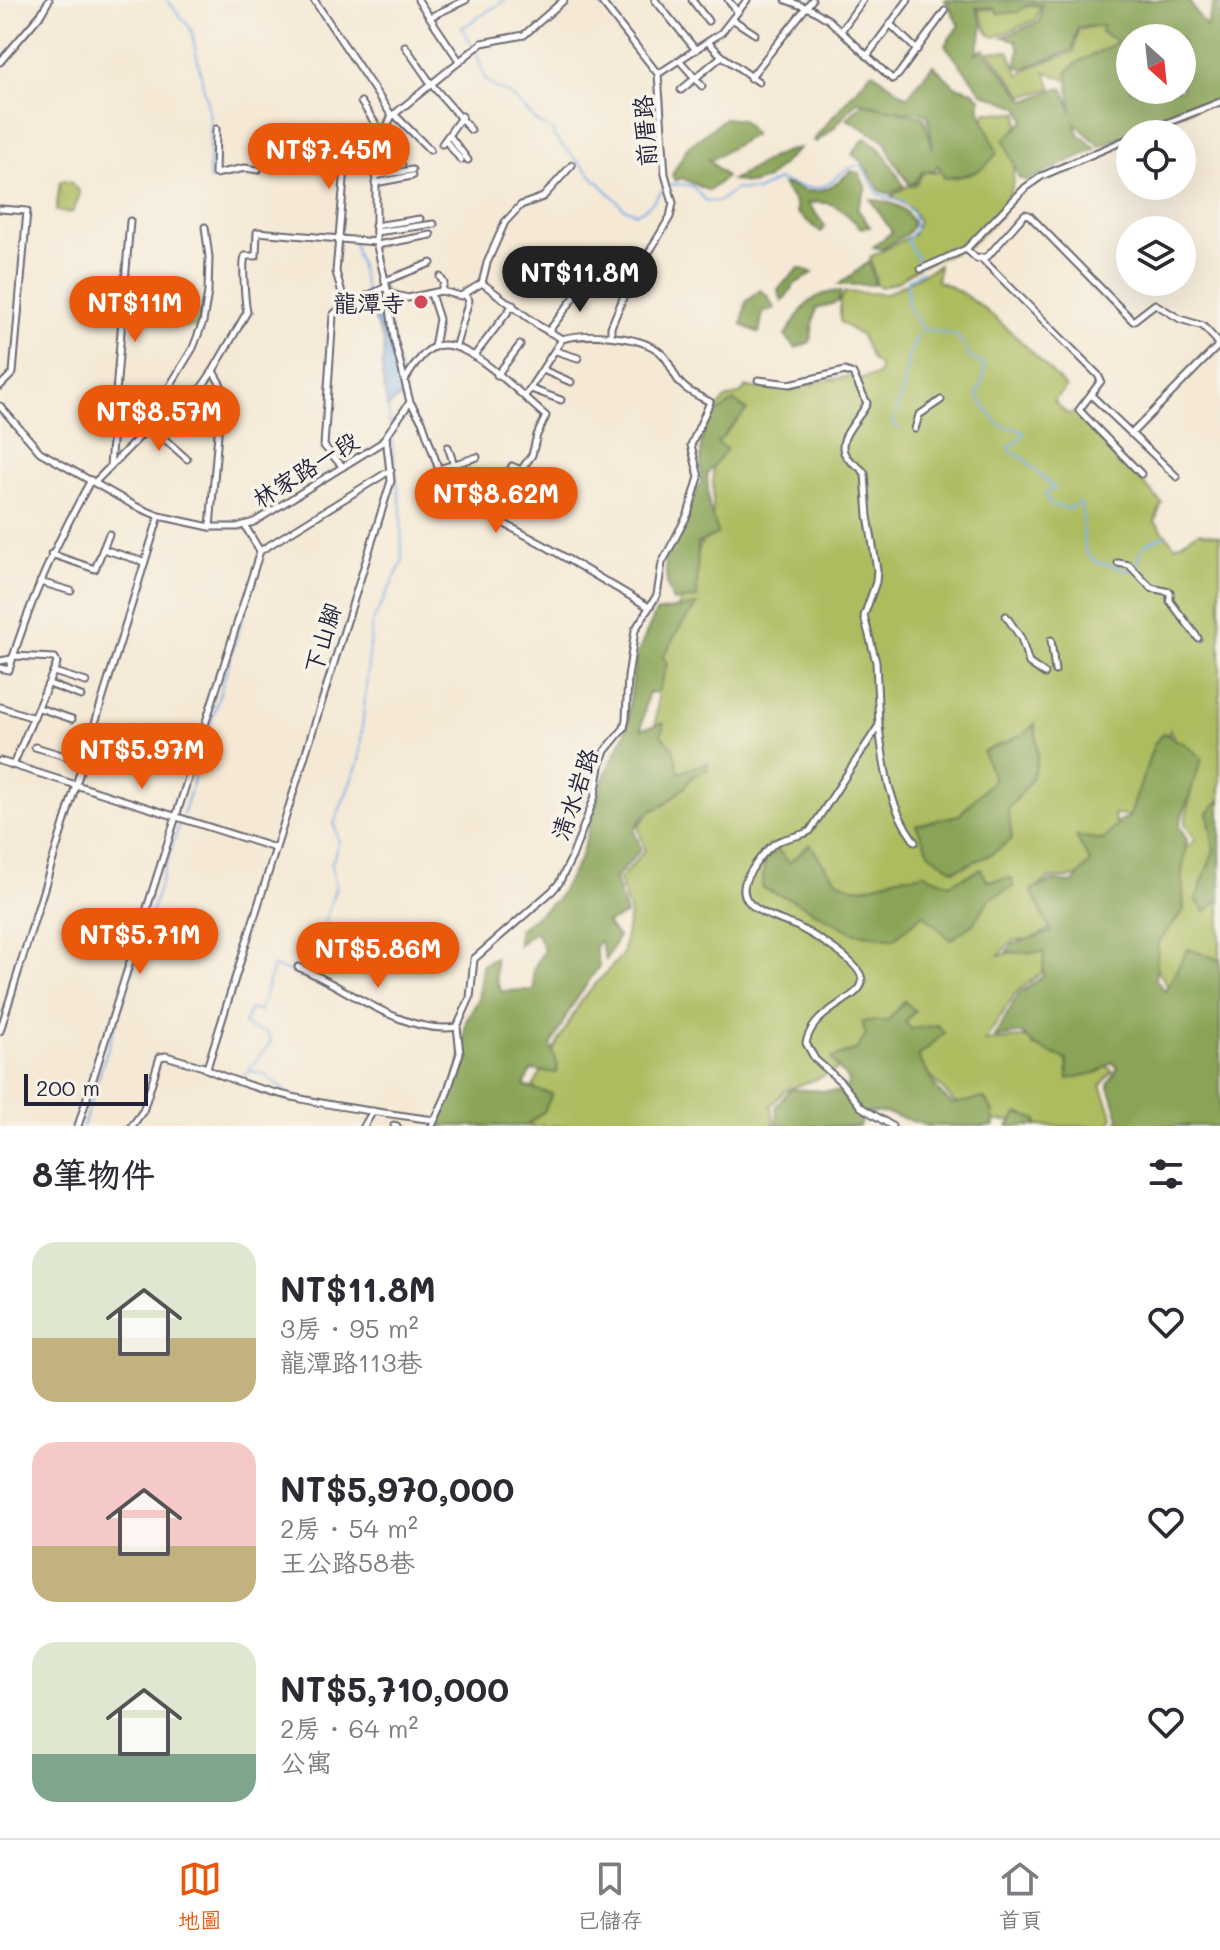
<!DOCTYPE html>
<html lang="zh-TW">
<meta charset="utf-8">
<style>
:root{--surface:#fff;--page:#f2f2f3;--text:#2b2b33;--muted:#7c7c81;--line:#e1e1e2;--accent:#ea580c}
body{margin:0;font-family:Mali,"LXGW WenKai TC",sans-serif;background:var(--page);color:var(--text);height:100vh;display:flex;flex-direction:column;font-size:30px;white-space:nowrap}
*{box-sizing:border-box;margin:0}
p{font-size:26px;color:var(--muted)}
.icon{flex:none;width:44px;height:44px;fill:none;stroke:currentColor;stroke-width:2;stroke-linecap:round;stroke-linejoin:round}
.map{position:relative;height:1126px;overflow:hidden}
.details{display:flex;flex-direction:column;background:var(--surface);flex:1}
.details>*{flex:none}
.needle{width:52px;rotate:153deg}
.fabs{position:absolute;left:1116px;top:24px;display:grid;gap:16px}
.fabs a{display:grid;place-items:center;width:80px;height:80px;border-radius:50%;background:var(--surface);box-shadow:0 8px 32px #0002;font-size:40px}
.scale{position:absolute;left:24px;bottom:20px;width:124px;box-sizing:border-box;padding-left:8px;border:4px solid #22223b;border-top:0;font-size:22px;line-height:28px;white-space:nowrap;color:#22223b;-webkit-text-stroke:6px #f7f3e8;paint-order:stroke}
.price{position:absolute;translate:-50% -68px;padding:0 18px;border-radius:28px;background:var(--accent);color:#fff;font-size:26px;line-height:52px;filter:drop-shadow(0 2px 4px #0008)}
.price::after{content:'';position:absolute;left:50%;top:48px;width:24px;height:18px;margin-left:-12px;background:inherit;clip-path:polygon(0 0,100% 0,50% 100%)}
.price.active{background:#222;color:#fff}
ul{padding:0;list-style:none}
li{display:flex;align-items:center;gap:24px;height:200px;padding:0 32px}
li span{display:grid;place-items:center;flex:none;width:224px;height:160px;border-radius:24px;color:#555}
li>.icon{margin-inline-start:auto}
span .icon{width:96px;height:96px;fill:#fffc;stroke-width:1}
li b{font-size:34px}
h2{display:flex;justify-content:space-between;align-items:center;height:96px;padding:0 32px;font-size:34px}
.menu{display:flex;justify-content:space-around;align-items:center;height:112px;border-top:2px solid var(--line);background:var(--surface);font-size:22px;color:var(--muted)}
.menu a{display:grid;justify-items:center;gap:4px}
.menu .active{color:var(--accent)}
.map>svg:first-child{display:block}
.green{fill:#acbc5f;stroke:#676f4d;stroke-width:2}
.forest{fill:#89a456;stroke:#566348;stroke-width:2;fill-rule:evenodd}
.water{fill:#7bafe8;stroke:#4e6892;stroke-width:2}
.lines{fill:none;stroke-linecap:round;stroke-linejoin:round}
.stream{stroke:#7bafe8;stroke-width:2}
.minor-casing{stroke:#6c6871;stroke-width:9}
.minor{stroke:#fff;stroke-width:5}
.poi-dot{fill:#d1495b;stroke:#f7f3e8;stroke-width:3}
.labels{text-anchor:middle;dominant-baseline:central;stroke-width:7;stroke-linejoin:round;paint-order:stroke}
.street-label{font-size:24px;fill:#22223b;stroke:#f7f3e8}
.poi-label{font-size:24px;fill:#22223b;stroke:#f7f3e8;text-anchor:end}
</style>
<div class="map">
<svg width="1220" height="1126" viewBox="0 0 1220 1126">
<rect width="100%" height="100%" fill="#f7f3e8"/>
<filter id="ink" filterUnits="userSpaceOnUse"><feTurbulence type="fractalNoise" baseFrequency=".0125" numOctaves="2"/><feDisplacementMap in="SourceGraphic" scale="16" xChannelSelector="R" yChannelSelector="G"/><feConvolveMatrix kernelMatrix="1 2 1 2 8 2 1 2 1" color-interpolation-filters="sRGB"/></filter>
<filter id="wash" filterUnits="userSpaceOnUse"><feTurbulence type="fractalNoise" baseFrequency=".006" numOctaves="4" result="noise"/><feDisplacementMap in="SourceGraphic" scale="32" xChannelSelector="R" yChannelSelector="G"/><feGaussianBlur stdDeviation="1.8" result="paint"/><feColorMatrix in="noise" values="0 0 0 0 0 0 0 0 0 0 0 0 0 0 0 0 0 1.4 0 .05"/><feComposite in="paint" operator="in"/></filter>
<g filter="url(#wash)">
<rect width="100%" height="100%" fill="#f5e9d5"/>
<g class="green">
<path d="M 1040,5 L 1036,20 L 995,37 L 989,35 L 978,9 L 1006,10 Z"/>
<path d="M 1110,22 L 1125,42 L 1069,81 L 1045,71 L 1052,88 L 1024,96 L 989,52 L 1009,51 L 1019,75 L 1033,66 L 1074,52 L 1078,30 Z"/>
<path d="M 985,112 L 1019,113 L 1012,189 L 1004,202 L 1001,215 L 969,246 L 920,266 L 897,282 L 881,287 L 877,285 L 870,257 L 913,235 L 918,221 L 912,210 L 892,196 L 908,186 L 915,185 L 924,172 L 936,173 L 953,161 L 979,155 Z"/>
<path d="M 60,181 L 70,182 L 79,191 L 79,197 L 72,213 L 56,211 Z"/>
<path d="M 939,265 L 937,281 C 979,295 1036,355 1066,388 L 1054,401 L 1067,414 L 1076,413 L 1162,503 L 1155,521 L 1175,546 L 1199,532 L 1220,536 L 1220,867 L 1201,890 L 1220,901 L 1220,962 L 1192,960 L 1167,986 L 1154,962 L 1173,856 L 1196,840 L 1185,825 L 1193,778 L 1170,730 L 1130,816 L 1113,815 L 1120,833 C 1098,864 1092,882 1050,878 L 1038,886 L 1051,929 L 1029,940 L 1014,940 L 999,955 L 1051,946 L 1046,969 L 1015,994 L 985,1041 L 1031,1037 L 1093,1054 L 1113,1071 L 1101,1085 L 1113,1117 L 1110,1126 L 1021,1126 L 1022,1119 C 976,1126 989,1114 955,1103 L 910,1053 L 884,1047 L 817,1079 L 785,1090 L 771,1106 L 775,1122 L 771,1126 L 511,1126 L 582,999 L 622,955 L 630,914 L 619,880 L 645,850 L 638,827 L 672,783 L 655,734 L 661,654 L 713,511 L 713,413 L 725,399 L 741,393 L 747,387 C 780,393 824,380 857,375 L 859,379 L 878,375 L 880,367 L 873,361 L 861,336 L 840,322 L 840,300 L 845,292 L 886,294 Z"/>
<path d="M 176,310 L 201,312 L 198,327 L 174,326 Z"/>
</g>
<g class="forest">
<path d="M 945,0 L 1188,0 L 1206,27 L 1215,0 L 1220,0 L 1220,98 L 1100,146 L 1075,123 L 1078,133 L 1096,149 L 1027,181 L 1019,178 L 1004,140 L 1025,120 L 1019,107 L 982,93 L 945,45 L 959,25 ZM 1028,4 L 1042,5 L 1039,22 L 1003,37 L 1016,40 L 1019,49 L 1017,66 L 1022,69 L 1072,50 L 1078,27 L 1103,26 L 1101,32 L 1117,41 C 1100,56 1083,54 1067,72 L 1072,112 L 1064,89 L 1058,88 L 1026,101 L 983,49 L 976,54 L 983,28 L 976,8 L 994,8 L 998,14 L 1018,12 ZM 1130,38 L 1182,38 L 1182,90 L 1130,90 Z"/>
<path d="M 933,65 L 955,86 L 973,91 L 980,98 L 980,111 L 997,153 C 984,172 967,177 944,178 L 938,165 L 935,171 L 922,172 L 914,183 L 909,184 L 892,158 L 885,141 L 847,119 L 862,103 L 924,117 L 933,149 L 928,115 C 916,111 908,112 896,110 C 883,109 870,103 857,101 L 832,130 L 816,142 L 813,140 L 872,71 L 907,97 Z"/>
<path d="M 725,118 L 742,120 L 754,134 L 711,160 L 708,159 L 726,177 L 709,191 L 682,178 L 675,181 L 672,175 L 687,148 Z"/>
<path d="M 865,138 C 885,148 892,168 904,186 L 891,194 L 880,191 L 862,162 L 852,154 Z"/>
<path d="M 799,148 L 767,179 L 751,184 L 732,180 C 754,169 774,152 799,148 Z"/>
<path d="M 851,171 L 859,173 L 866,188 L 857,208 L 870,227 L 861,228 C 841,209 836,200 808,203 L 825,226 L 821,232 L 797,213 L 796,204 L 782,185 C 792,183 798,190 808,191 C 824,194 840,181 851,171 Z"/>
<path d="M 870,199 C 890,202 905,204 913,224 L 908,233 L 882,249 L 873,247 L 892,232 Z"/>
<path d="M 869,262 L 875,285 L 838,285 Z"/>
<path d="M 799,268 L 813,273 L 795,284 L 782,302 L 778,289 Z"/>
<path d="M 760,290 L 768,297 L 775,309 L 763,312 L 759,333 L 742,325 L 746,302 Z"/>
<path d="M 841,291 L 838,302 L 816,309 L 810,342 L 796,348 L 785,336 C 802,310 807,293 841,291 Z"/>
<path d="M 734,401 L 747,410 L 717,443 L 727,449 L 707,474 L 709,506 L 718,534 L 698,543 L 697,598 L 673,601 L 667,585 L 665,560 L 701,482 L 701,443 L 708,419 Z"/>
<path d="M 697,605 L 682,624 L 663,657 L 667,664 L 658,692 L 648,693 L 641,729 L 664,723 L 661,735 L 673,747 L 679,773 L 708,762 L 708,769 L 694,775 L 684,788 L 664,805 L 645,814 L 634,830 L 641,849 L 615,879 L 626,915 L 606,923 L 618,937 L 606,960 L 600,941 L 595,946 L 599,966 L 570,1009 L 551,1046 L 558,1067 L 556,1073 L 531,1070 L 524,1086 L 552,1094 L 544,1111 L 526,1126 L 439,1126 L 460,1066 L 466,1021 L 478,1000 L 482,965 L 495,958 L 496,978 L 501,991 L 534,990 L 533,970 L 544,950 L 536,931 L 518,945 L 518,930 L 557,899 L 580,859 L 604,777 L 625,734 L 636,657 L 656,612 Z"/>
<path d="M 1035,724 C 1042,767 1036,777 1008,809 L 1012,839 L 990,855 L 954,870 L 930,854 L 916,825 L 959,815 L 994,779 L 983,752 L 1022,735 Z"/>
<path d="M 1163,733 L 1185,744 L 1202,758 L 1179,826 L 1187,839 L 1182,874 L 1184,910 L 1158,943 L 1156,980 L 1165,991 L 1188,949 L 1220,960 L 1220,1126 L 1117,1126 L 1119,1118 L 1108,1084 L 1118,1068 L 1112,1062 L 1099,1072 L 1068,1079 L 1067,1060 L 1034,1046 L 1022,1033 L 994,1038 L 1018,995 L 1043,976 L 1044,952 L 1007,953 L 1013,944 L 1051,932 L 1031,890 L 1052,881 L 1073,883 L 1090,862 L 1076,836 L 1104,840 L 1121,820 L 1129,818 L 1154,744 Z"/>
<path d="M 1220,800 L 1220,899 L 1205,912 L 1196,899 L 1214,850 L 1208,813 Z"/>
<path d="M 810,844 C 825,866 837,892 867,887 C 878,885 888,879 898,877 C 908,875 914,878 923,873 L 949,884 L 981,869 L 987,881 L 1012,878 L 1013,887 L 990,898 L 974,923 L 951,940 L 923,914 L 894,939 L 852,932 L 793,900 L 762,888 L 765,860 L 778,850 L 789,863 Z"/>
<path d="M 904,1001 L 915,1011 L 905,1022 L 911,1029 L 937,1025 L 944,1033 L 918,1057 L 939,1092 L 952,1104 L 984,1098 L 993,1112 L 994,1126 L 928,1126 L 886,1113 L 864,1112 L 859,1126 L 775,1126 L 778,1122 L 776,1107 L 790,1089 L 844,1092 L 849,1081 L 831,1059 L 857,1049 L 866,1035 L 862,1021 L 887,1021 Z"/>
<path d="M 1018,1113 L 1037,1120 L 1037,1126 L 1008,1126 Z"/>
</g>
<path class="water" d="M 384,289 L 391,337 L 405,391 L 404,401 L 399,398 L 387,408 L 382,374 L 384,343 L 367,300 Z"/>
<g class="lines">
<g class="stream">
<path d="M 167,0 L 191,29 L 210,117 L 209,180 L 263,174 L 319,148 L 343,150 L 338,225"/>
<path d="M 505,0 L 462,28 L 477,54 L 485,79 L 497,89 L 509,93 L 538,123 L 554,132 L 553,136 L 624,208 L 636,213 C 663,204 654,177 692,186 L 706,201 L 718,202 L 736,189 L 757,191 L 778,180 C 789,183 804,189 816,188 C 835,186 843,163 862,166 L 878,194 L 902,202 L 913,213 L 915,230 L 907,240 L 921,266"/>
<path d="M 354,243 L 367,294"/>
<path d="M 922,271 L 907,281 L 908,306 L 923,329 L 957,336 C 969,350 964,359 984,364 L 984,377 L 977,395 C 984,404 994,424 1005,427 C 1014,429 1017,427 1024,433 L 1019,441 L 1009,447 L 1012,453 L 1022,457 L 1055,489 L 1046,492 L 1045,495 L 1051,505 L 1069,509 L 1078,503 L 1081,504 L 1085,552 L 1096,562 L 1131,571"/>
<path d="M 388,407 L 390,425"/>
<path d="M 898,429 L 893,423 L 904,386 L 909,353 L 922,330"/>
<path d="M 1136,567 L 1144,545 L 1165,535"/>
<path d="M 183,815 L 261,557"/>
<path d="M 310,968 L 336,886 L 331,865 L 339,842 L 334,824 L 359,761 L 372,623 L 402,563 L 401,509 L 391,435"/>
<path d="M 251,1071 L 266,1075 L 289,1094"/>
<path d="M 242,1079 L 271,1042 L 267,1033 L 252,1029 L 244,1024 L 250,1009 L 260,1011 L 273,967 L 296,973 L 304,972"/>
<path d="M 83,1126 L 180,822"/>
</g>
</g>
</g>
<g filter="url(#ink)">
<g class="lines">
<g class="minor-casing">
<g id="minor">
<path d="M 314,0 L 392,116"/>
<path d="M 418,0 L 460,62"/>
<path d="M 564,0 L 524,35 L 482,43 L 392,116 L 376,148 L 376,242 L 388,293 L 394,339 L 410,402 L 422,421 L 447,493 L 542,544 L 649,607"/>
<path d="M 600,0 L 658,74 L 665,174 L 673,203 L 670,217 L 626,291 L 611,327 L 611,335"/>
<path d="M 655,0 L 696,50"/>
<path d="M 692,0 L 708,21"/>
<path d="M 728,0 L 737,11"/>
<path d="M 786,0 L 813,10 L 829,20 L 892,79 L 898,75 L 945,11"/>
<path d="M 430,17 L 466,0"/>
<path d="M 732,19 L 755,34"/>
<path d="M 891,25 L 917,50"/>
<path d="M 841,31 L 863,0"/>
<path d="M 708,42 L 722,56 L 759,82"/>
<path d="M 405,46 L 432,85 L 471,130"/>
<path d="M 867,56 L 908,0"/>
<path d="M 680,61 L 702,86"/>
<path d="M 0,62 L 41,14 L 49,0"/>
<path d="M 658,74 L 721,33 L 747,0"/>
<path d="M 750,78 L 812,0"/>
<path d="M 681,90 L 722,56"/>
<path d="M 361,102 L 381,132"/>
<path d="M 394,114 L 430,150"/>
<path d="M 216,129 L 215,174 L 245,168 L 258,170"/>
<path d="M 1139,134 L 1220,102"/>
<path d="M 449,135 L 468,160"/>
<path d="M 445,140 L 461,160"/>
<path d="M 442,144 L 462,116"/>
<path d="M 376,156 L 399,153"/>
<path d="M 375,169 L 402,165"/>
<path d="M 375,176 L 412,170"/>
<path d="M 375,183 L 412,176"/>
<path d="M 0,209 L 27,211 L 13,373 L 0,386"/>
<path d="M 375,226 L 420,219"/>
<path d="M 376,232 L 434,224"/>
<path d="M 377,245 L 431,235"/>
<path d="M 966,249 L 977,259 L 988,256 L 1025,214 L 1029,215 L 1133,321 L 1155,304 L 1180,319 L 1203,326 L 1217,341 L 1217,347 L 1131,434"/>
<path d="M 981,258 L 1098,375 L 1101,381 L 1079,410 L 1141,474"/>
<path d="M 921,269 L 966,249 L 1026,187 L 1042,176 L 1130,138"/>
<path d="M 440,277 L 444,283 L 441,291"/>
<path d="M 385,281 L 431,263"/>
<path d="M 482,283 L 487,263 L 505,222 L 521,205 L 543,197 L 572,165"/>
<path d="M 388,293 L 408,298 L 441,291 L 461,296 L 482,283"/>
<path d="M 431,294 L 439,319 L 434,347"/>
<path d="M 346,307 L 336,272 L 347,145"/>
<path d="M 548,332 L 589,278"/>
<path d="M 456,345 L 469,300 L 465,295"/>
<path d="M 556,351 L 578,358"/>
<path d="M 474,356 L 513,305"/>
<path d="M 543,370 L 571,382"/>
<path d="M 497,375 L 520,345"/>
<path d="M 405,380 C 411,370 422,352 434,347 C 465,333 523,398 546,416 L 537,435 L 532,455 L 521,470 L 512,466 L 488,514"/>
<path d="M 758,380 L 790,384 L 845,371 L 853,374 L 867,403 C 861,418 834,439 846,456 C 851,464 860,465 865,474 L 868,516 L 877,570 L 876,582 L 864,616 L 876,662 L 879,725 L 810,831 C 799,837 786,837 775,843 C 766,850 757,861 751,871 C 725,908 777,917 800,928 C 815,936 864,964 862,982 C 860,1000 813,1008 806,1043 L 815,1059 L 841,1082 L 861,1107 L 892,1126"/>
<path d="M 531,389 L 561,400"/>
<path d="M 1091,395 L 1177,477"/>
<path d="M 525,396 L 562,339"/>
<path d="M 0,406 L 40,452 L 135,506 L 159,516 L 210,527 L 237,527 L 254,522 L 381,443 L 410,402"/>
<path d="M 167,409 L 181,414 L 184,412 L 213,371 L 247,312 C 245,302 242,264 245,256 L 256,256 L 257,232 L 376,242"/>
<path d="M 167,409 L 168,389 L 193,348 L 203,322 L 208,292 L 209,257 L 205,227"/>
<path d="M 150,426 L 187,459"/>
<path d="M 915,429 L 919,415 L 941,400"/>
<path d="M 448,447 L 461,485 L 470,487 L 493,480"/>
<path d="M 110,466 L 130,221"/>
<path d="M 343,467 L 324,446 L 333,315 C 340,306 373,294 386,287"/>
<path d="M 439,469 L 477,457"/>
<path d="M 95,482 L 167,409"/>
<path d="M 210,527 L 222,387 L 213,371"/>
<path d="M 103,549 L 144,562"/>
<path d="M 260,551 L 391,470"/>
<path d="M 51,554 L 95,569 L 109,534"/>
<path d="M 1118,563 L 1129,565 L 1151,588 L 1170,592 L 1170,601 L 1198,638"/>
<path d="M 40,582 L 71,591"/>
<path d="M 1006,616 L 1021,638 L 1029,663 L 1045,674"/>
<path d="M 1051,640 L 1055,671"/>
<path d="M 0,661 L 11,659"/>
<path d="M 0,668 L 9,670 C 30,600 55,545 91,480"/>
<path d="M 54,672 L 86,682"/>
<path d="M 49,684 L 81,696"/>
<path d="M 0,707 L 34,718"/>
<path d="M 39,708 L 72,719"/>
<path d="M 879,726 C 884,768 889,807 915,842"/>
<path d="M 35,747 L 82,761"/>
<path d="M 0,761 L 275,848"/>
<path d="M 13,765 L 57,663 L 55,658 L 13,656"/>
<path d="M 298,967 C 347,987 404,1036 457,1027"/>
<path d="M 0,1031 L 159,516"/>
<path d="M 206,1069 C 278,1101 357,1109 434,1120"/>
<path d="M 394,1125 L 397,1126"/>
<path d="M 78,1126 L 260,551 L 245,526"/>
<path d="M 132,1126 L 143,1111 L 160,1057 L 166,1056 L 207,1068 L 391,481 L 386,437"/>
<path d="M 364,1126 L 373,1111"/>
<path d="M 432,1126 L 446,1096 L 460,1053 L 457,1027 L 470,998 L 474,959 L 552,891 L 559,883 L 572,857 L 595,796 L 601,760 L 605,751 L 624,728 L 626,719 L 628,677 L 635,630 L 657,595 L 662,563 L 688,514 L 699,477 L 691,445 L 710,402 C 697,395 683,390 676,377 C 671,369 669,361 663,355 C 645,335 586,332 562,339 L 539,326 L 482,283"/>
</g>
</g>
<use href="#minor" class="minor"/>
</g>
</g>
<circle class="poi-dot" cx="421" cy="302" r="8"/>
<g class="labels">
<g class="street-label">
<text transform="translate(644 131) rotate(-94)">前厝路</text>
<text transform="translate(305 469) rotate(-32)">林家路一段</text>
<text transform="translate(322 638) rotate(-73)">下山腳</text>
<text transform="translate(574 794) rotate(-71)">清水岩路</text>
</g>
<g class="poi-label">
<text x="405" y="302">龍潭寺</text>
</g>
</g>
</svg>
<div class="fabs">
<a><svg class="needle" viewBox="-14 -14 28 28"><path d="M0-13l5 13h-10z" fill="#e53935"/><path d="M0 13l5-13h-10z" fill="#7c7c81"/></svg></a>
<a><svg class="icon" aria-label="locate" viewBox="0 0 24 24"><circle cx="12" cy="12" r="6"/><path d="M12 2v4M12 18v4M2 12h4M18 12h4"/></svg></a>
<a><svg class="icon" aria-label="layers" viewBox="0 0 24 24"><path d="M12 4l9 5-9 5-9-5zM3 14l9 5 9-5"/></svg></a>
</div>
<div class="scale">200 m</div>
<b class="price" style="left:329px;top:191px">NT$7.45M</b>
<b class="price active" style="left:580px;top:314px">NT$11.8M</b>
<b class="price" style="left:135px;top:344px">NT$11M</b>
<b class="price" style="left:159px;top:453px">NT$8.57M</b>
<b class="price" style="left:496px;top:535px">NT$8.62M</b>
<b class="price" style="left:142px;top:791px">NT$5.97M</b>
<b class="price" style="left:140px;top:976px">NT$5.71M</b>
<b class="price" style="left:378px;top:990px">NT$5.86M</b>
</div>
<section class="details">
<h2>8筆物件<svg class="icon" aria-label="filters" viewBox="0 0 24 24"><path d="M4 7h16M4 17h16"/><circle cx="9" cy="7" r="2"/><circle cx="15" cy="17" r="2"/></svg></h2>
<ul>
<li><span style="background:linear-gradient(#dfe7d0 60%,#c2b280 0)"><svg class="icon" aria-label="home" viewBox="0 0 24 24"><path d="M3 11l9-7 9 7M6 9v11h12V9"/></svg></span><div><b>NT$11.8M</b><p>3房 · 95 m²</p><p>龍潭路113巷</p></div><svg class="icon" aria-label="heart" viewBox="0 0 24 24"><path d="M12 20l-8-8c-3-5 5-10 8-4 3-6 11-1 8 4z"/></svg></li>
<li><span style="background:linear-gradient(#f6c9c9 65%,#c2b280 0)"><svg class="icon" aria-label="home" viewBox="0 0 24 24"><path d="M3 11l9-7 9 7M6 9v11h12V9"/></svg></span><div><b>NT$5,970,000</b><p>2房 · 54 m²</p><p>王公路58巷</p></div><svg class="icon" aria-label="heart" viewBox="0 0 24 24"><path d="M12 20l-8-8c-3-5 5-10 8-4 3-6 11-1 8 4z"/></svg></li>
<li><span style="background:linear-gradient(#dfe7d0 70%,#7fa58c 0)"><svg class="icon" aria-label="home" viewBox="0 0 24 24"><path d="M3 11l9-7 9 7M6 9v11h12V9"/></svg></span><div><b>NT$5,710,000</b><p>2房 · 64 m²</p><p>公寓</p></div><svg class="icon" aria-label="heart" viewBox="0 0 24 24"><path d="M12 20l-8-8c-3-5 5-10 8-4 3-6 11-1 8 4z"/></svg></li>
</ul>
</section>
<nav class="menu">
<a class="active"><svg class="icon" aria-label="map" viewBox="0 0 24 24"><path d="M3 6l6-2 6 2 6-2v14l-6 2-6-2-6 2zM9 4v14M15 6v14"/></svg>地圖</a>
<a><svg class="icon" aria-label="saved" viewBox="0 0 24 24"><path d="M7 4h10v16l-5-4-5 4z"/></svg>已儲存</a>
<a><svg class="icon" aria-label="home" viewBox="0 0 24 24"><path d="M3 11l9-7 9 7M6 9v11h12V9"/></svg>首頁</a>
</nav>
